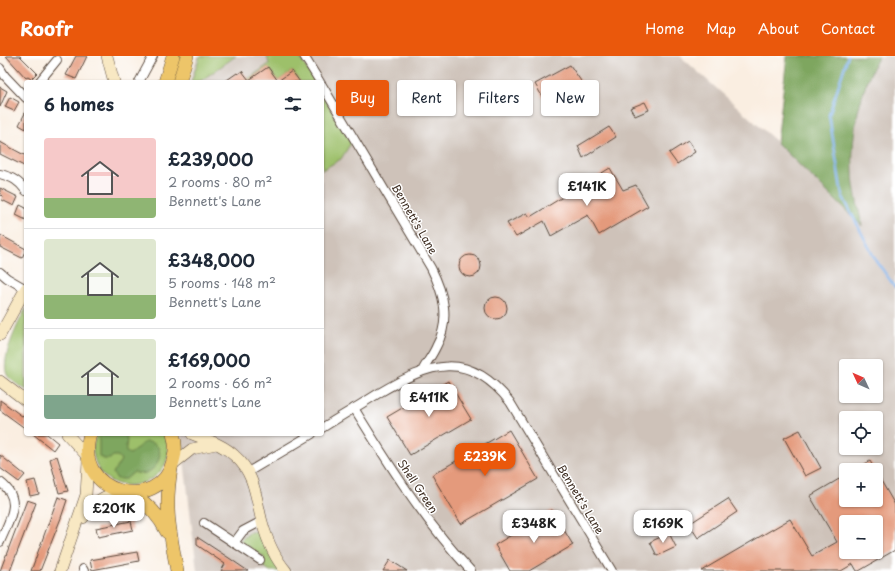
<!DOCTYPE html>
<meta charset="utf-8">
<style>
:root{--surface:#fff;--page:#f6f6f7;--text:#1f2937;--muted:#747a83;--line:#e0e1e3;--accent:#ea580c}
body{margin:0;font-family:"Playpen Sans",sans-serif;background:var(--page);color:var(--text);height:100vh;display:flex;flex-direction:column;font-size:15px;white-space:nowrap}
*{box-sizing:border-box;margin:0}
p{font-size:13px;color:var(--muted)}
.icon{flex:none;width:22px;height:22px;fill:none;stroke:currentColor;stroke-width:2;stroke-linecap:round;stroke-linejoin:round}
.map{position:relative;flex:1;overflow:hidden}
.sheet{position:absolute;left:24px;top:24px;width:300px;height:356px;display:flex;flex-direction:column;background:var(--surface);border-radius:4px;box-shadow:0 1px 3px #0004}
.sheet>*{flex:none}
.top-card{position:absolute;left:336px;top:24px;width:380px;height:36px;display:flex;gap:8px}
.needle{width:26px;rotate:314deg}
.buttons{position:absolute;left:839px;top:303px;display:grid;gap:8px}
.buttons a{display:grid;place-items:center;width:44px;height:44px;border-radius:4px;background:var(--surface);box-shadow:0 1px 3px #0004;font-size:20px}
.price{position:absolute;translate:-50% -34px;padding:0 9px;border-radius:8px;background:#fff;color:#222;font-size:13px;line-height:26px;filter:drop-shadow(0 1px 2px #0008)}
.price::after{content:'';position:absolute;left:50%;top:24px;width:12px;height:9px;margin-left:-6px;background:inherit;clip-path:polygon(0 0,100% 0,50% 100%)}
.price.active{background:var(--accent);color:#fff}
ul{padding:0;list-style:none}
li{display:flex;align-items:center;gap:12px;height:100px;padding:0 20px}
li+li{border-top:1px solid var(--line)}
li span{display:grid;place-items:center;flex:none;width:112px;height:80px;border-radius:4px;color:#555}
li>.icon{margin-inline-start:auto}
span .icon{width:48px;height:48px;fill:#fffc;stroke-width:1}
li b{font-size:17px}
h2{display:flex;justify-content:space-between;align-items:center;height:48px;padding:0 20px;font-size:17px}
.pill{padding:0 14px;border-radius:4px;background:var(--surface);box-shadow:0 1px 3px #0004;font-size:14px;line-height:36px}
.pill.active{background:var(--accent);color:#fff}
header{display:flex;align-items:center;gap:24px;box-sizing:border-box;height:56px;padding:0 20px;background:var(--accent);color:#fff}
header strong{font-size:19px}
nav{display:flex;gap:22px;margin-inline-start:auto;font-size:14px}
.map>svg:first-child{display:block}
.industrial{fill:#cec2b9;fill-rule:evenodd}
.green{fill:#9dc06a;stroke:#6c7544}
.forest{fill:#7ea65e;stroke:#5c683e}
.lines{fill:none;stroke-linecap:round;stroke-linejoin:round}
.stream{stroke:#7eb1eb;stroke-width:2.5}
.building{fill:#e49a7c;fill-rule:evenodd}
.street-casing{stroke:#58473b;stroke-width:10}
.secondary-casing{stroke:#58473b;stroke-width:12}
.primary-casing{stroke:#58473b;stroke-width:14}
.street{stroke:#fff;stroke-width:8}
.secondary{stroke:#f8e8c3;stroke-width:11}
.primary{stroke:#edc569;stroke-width:13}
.labels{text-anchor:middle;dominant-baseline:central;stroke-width:3;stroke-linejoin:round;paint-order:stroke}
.street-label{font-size:11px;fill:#3b2a1e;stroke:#fff}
</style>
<header>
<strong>Roofr</strong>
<nav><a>Home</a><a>Map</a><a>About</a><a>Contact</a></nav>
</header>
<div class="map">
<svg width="895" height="515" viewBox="0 0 895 515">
<rect width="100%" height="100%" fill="#fff"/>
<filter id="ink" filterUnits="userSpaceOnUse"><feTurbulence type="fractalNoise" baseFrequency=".025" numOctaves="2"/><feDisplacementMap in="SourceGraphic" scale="8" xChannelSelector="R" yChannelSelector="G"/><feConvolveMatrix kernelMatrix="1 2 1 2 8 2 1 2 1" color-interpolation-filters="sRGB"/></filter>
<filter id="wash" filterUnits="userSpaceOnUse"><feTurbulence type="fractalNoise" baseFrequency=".012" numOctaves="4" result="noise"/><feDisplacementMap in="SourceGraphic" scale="16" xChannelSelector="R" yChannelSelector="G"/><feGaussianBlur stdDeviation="0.9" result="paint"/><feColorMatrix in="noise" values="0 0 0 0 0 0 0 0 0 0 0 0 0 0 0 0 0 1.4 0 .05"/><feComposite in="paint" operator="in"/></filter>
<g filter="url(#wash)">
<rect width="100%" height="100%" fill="#faeee1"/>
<path class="industrial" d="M 197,0 L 680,0 L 777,86 L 787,0 L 895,0 L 895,515 L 197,515 L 181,378 L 322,378 L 322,26 L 189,26 ZM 846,310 L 876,310 L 876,340 L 846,340 ZM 846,362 L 876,362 L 876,392 L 846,392 ZM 846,414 L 876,414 L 876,444 L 846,444 ZM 846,466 L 876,466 L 876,496 L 846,496 Z"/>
<g class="green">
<path d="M 200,0 L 236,0 L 199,26 L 191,26 Z"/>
<path d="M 267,0 L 299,0 L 315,26 L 300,26 L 292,15 L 278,25 L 268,11 L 254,20 L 258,26 L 250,26 L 248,23 L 269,8 Z"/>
<path d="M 322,38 L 351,87 L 341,103 L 322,114 Z"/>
<path d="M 26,252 L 26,334 C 20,330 11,325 7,319 C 0,303 18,267 26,252 Z"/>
<path d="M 96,378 L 165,378 C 187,430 99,453 93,396 C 92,391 95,384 96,378 Z"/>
<path d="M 250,476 L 257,476 L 261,479 L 280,515 L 270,515 L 260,508 L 264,501 L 240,485 Z"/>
</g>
<g class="forest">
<path d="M 787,0 L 879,0 C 860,35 851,75 853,115 C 853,133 859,152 862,170 L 777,87 Z"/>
<path d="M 99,378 L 125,378 C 129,385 125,389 126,396 L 130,398 C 136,395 140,386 147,386 C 172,387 156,426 134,416 L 126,423 L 117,423 L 113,417 L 121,404 L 118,400 L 113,400 L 110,403 L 104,403 L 99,400 Z"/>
</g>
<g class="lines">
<path class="stream" d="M 848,0 L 829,59 L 842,139 L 875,203 L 895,231"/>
</g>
<g id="blocks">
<g class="building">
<path d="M 6,0 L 20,0 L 37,17 L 31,23 L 28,21 L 26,22 Z"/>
<path d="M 76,0 L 87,0 L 76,23 L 66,19 Z"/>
<path d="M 570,9 L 583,28 L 547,49 L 535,28 Z"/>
<path d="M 268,11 L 278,25 L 292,15 L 300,26 L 224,26 L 237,17 L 238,18 L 242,15 L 249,24 Z"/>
<path d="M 0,31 L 7,35 L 0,51 Z"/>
<path d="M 10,41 L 19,46 L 14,55 L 5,51 Z"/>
<path d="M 645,46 L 649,54 L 635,60 L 630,52 Z"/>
<path d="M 26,55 L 26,73 L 19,69 Z"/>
<path d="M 609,71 L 616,81 L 583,102 L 578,90 Z"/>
<path d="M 688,85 L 695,96 L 677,108 L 669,97 Z"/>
<path d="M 0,86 L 26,100 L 26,111 L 0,98 Z"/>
<path d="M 610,112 L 623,134 L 636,129 L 648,150 L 599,179 L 588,159 L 551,180 L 544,165 L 516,181 L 507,167 L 527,157 L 530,161 Z"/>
<path d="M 0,132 L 18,141 L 14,150 L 2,144 L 3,140 L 0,139 Z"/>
<path d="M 20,149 L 26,152 L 26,164 L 16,159 Z"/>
<path d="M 0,179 L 26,193 L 22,202 L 0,191 Z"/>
<circle cx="470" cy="210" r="11"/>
<circle cx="496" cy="252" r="11"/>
<path d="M 448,325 L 471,363 L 410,399 L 387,361 Z"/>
<path d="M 0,344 L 26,363 L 26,373 L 0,354 Z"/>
<path d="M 509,374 L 538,423 L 461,468 L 432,419 Z"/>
<path d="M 800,374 L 821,412 L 805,420 L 784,382 Z"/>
<path d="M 33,378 L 47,378 L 58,387 L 53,394 Z"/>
<path d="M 0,399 L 25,419 L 19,426 L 0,412 Z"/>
<path d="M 57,400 L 68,435 L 59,437 L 50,403 Z"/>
<path d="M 870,405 L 875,414 L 855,414 Z"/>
<path d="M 876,416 L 895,449 L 895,494 L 859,515 L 857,515 L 853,508 L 841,515 L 701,515 L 790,463 L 812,500 L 837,486 L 810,440 L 846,419 L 846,444 L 876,444 ZM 846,466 L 876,466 L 876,496 L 846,496 Z"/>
<path d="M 35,424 L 39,438 L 30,440 L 27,426 Z"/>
<path d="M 58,441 L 67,444 L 61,462 L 40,515 L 31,515 Z"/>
<path d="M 728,443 L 737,456 L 698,482 L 689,468 Z"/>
<path d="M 27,444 L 36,447 L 10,515 L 0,515 Z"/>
<path d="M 552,454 L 573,489 L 529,515 L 510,515 L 495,489 Z"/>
<path d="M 131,465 L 133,474 L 98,481 L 96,472 Z"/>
<path d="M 669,477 L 676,491 L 657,500 L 650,486 Z"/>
<path d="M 197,481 L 229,502 L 248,515 L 221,515 L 225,508 L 197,489 Z"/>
<path d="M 137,496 L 139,505 L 92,514 L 90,504 Z"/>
<path d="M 390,504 L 407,515 L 383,515 Z"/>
</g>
</g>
</g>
<g filter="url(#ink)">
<use href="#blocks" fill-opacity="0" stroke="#58473b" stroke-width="1"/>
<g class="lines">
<g class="street-casing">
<g id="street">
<path d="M 304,0 L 320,26"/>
<path d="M 0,12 L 5,20 L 26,42"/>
<path d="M 39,26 L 57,4"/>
<path d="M 139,26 L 153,0"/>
<path d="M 322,29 L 431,212 C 444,238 451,264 436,291 C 432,300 426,307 422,315"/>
<path d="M 0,118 C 12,121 19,125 26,135"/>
<path d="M 0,216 L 7,222 L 26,233"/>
<path d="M 354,352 C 389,409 425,466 471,515"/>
<path d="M 322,372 C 341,360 360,349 379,337 C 430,307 468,293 510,346 L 612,515"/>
<path d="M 248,416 L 312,378"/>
<path d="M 0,426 C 24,444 9,464 0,486"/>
<path d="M 204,467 L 260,504"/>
<path d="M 234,487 L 243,475 L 262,465"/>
<path d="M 83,513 L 84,515"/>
</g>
</g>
<g class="secondary-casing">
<g id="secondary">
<path d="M 107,0 L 114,26"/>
<path d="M 0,279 L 26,232"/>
<path d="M 0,325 L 26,345"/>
<path d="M 67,378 L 87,400"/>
<path d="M 192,378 C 207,384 223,388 235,400 C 255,417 256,443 262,466 C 267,484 274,501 286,515"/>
<path d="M 173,408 L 192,393 L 216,388"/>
<path d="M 83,462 C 93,446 103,439 122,436"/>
<path d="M 60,515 L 86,439 L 88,405"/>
</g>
</g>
<g class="primary-casing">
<g id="primary">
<path d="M 165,26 L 173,0"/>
<path d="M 179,26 L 187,0"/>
<path d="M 90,378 C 72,439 160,459 173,405 C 176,396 176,387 173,378"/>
<path d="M 171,413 C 164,454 170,475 177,515"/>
<path d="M 128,437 C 146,445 158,458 167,476"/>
</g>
</g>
<use href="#street" class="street"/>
<use href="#secondary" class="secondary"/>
<use href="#primary" class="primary"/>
</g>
</g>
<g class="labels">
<g class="street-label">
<text transform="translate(415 163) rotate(60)">Bennett's Lane</text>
<text transform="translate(418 430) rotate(56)">Shell Green</text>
<text transform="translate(581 443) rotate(59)">Bennett's Lane</text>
</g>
</g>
</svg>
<div class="buttons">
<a><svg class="needle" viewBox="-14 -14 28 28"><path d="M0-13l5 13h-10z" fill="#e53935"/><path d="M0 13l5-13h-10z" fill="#747a83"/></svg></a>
<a><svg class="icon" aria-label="locate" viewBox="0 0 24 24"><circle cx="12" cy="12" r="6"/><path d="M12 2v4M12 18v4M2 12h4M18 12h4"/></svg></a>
<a>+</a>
<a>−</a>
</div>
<b class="price" style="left:587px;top:151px">£141K</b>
<b class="price" style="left:429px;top:362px">£411K</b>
<b class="price active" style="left:485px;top:421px">£239K</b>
<b class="price" style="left:114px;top:473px">£201K</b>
<b class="price" style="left:534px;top:488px">£348K</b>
<b class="price" style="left:663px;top:488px">£169K</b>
<div class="top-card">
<a class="pill active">Buy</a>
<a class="pill">Rent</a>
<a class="pill">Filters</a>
<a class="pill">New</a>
</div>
<section class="sheet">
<h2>6 homes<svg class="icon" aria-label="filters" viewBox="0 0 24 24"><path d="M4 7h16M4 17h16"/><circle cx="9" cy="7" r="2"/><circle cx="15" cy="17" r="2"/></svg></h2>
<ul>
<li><span style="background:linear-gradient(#f6c9c9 75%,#8fb573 0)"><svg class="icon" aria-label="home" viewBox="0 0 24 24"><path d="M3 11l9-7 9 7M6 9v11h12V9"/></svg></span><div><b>£239,000</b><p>2 rooms · 80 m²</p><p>Bennett's Lane</p></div></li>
<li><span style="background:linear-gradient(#dfe7d0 70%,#8fb573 0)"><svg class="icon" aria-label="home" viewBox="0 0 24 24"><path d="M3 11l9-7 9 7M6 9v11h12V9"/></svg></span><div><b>£348,000</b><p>5 rooms · 148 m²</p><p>Bennett's Lane</p></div></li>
<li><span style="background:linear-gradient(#dfe7d0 70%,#7fa58c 0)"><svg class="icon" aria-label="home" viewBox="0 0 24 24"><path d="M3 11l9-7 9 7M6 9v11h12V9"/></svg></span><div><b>£169,000</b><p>2 rooms · 66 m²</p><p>Bennett's Lane</p></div></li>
</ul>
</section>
</div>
